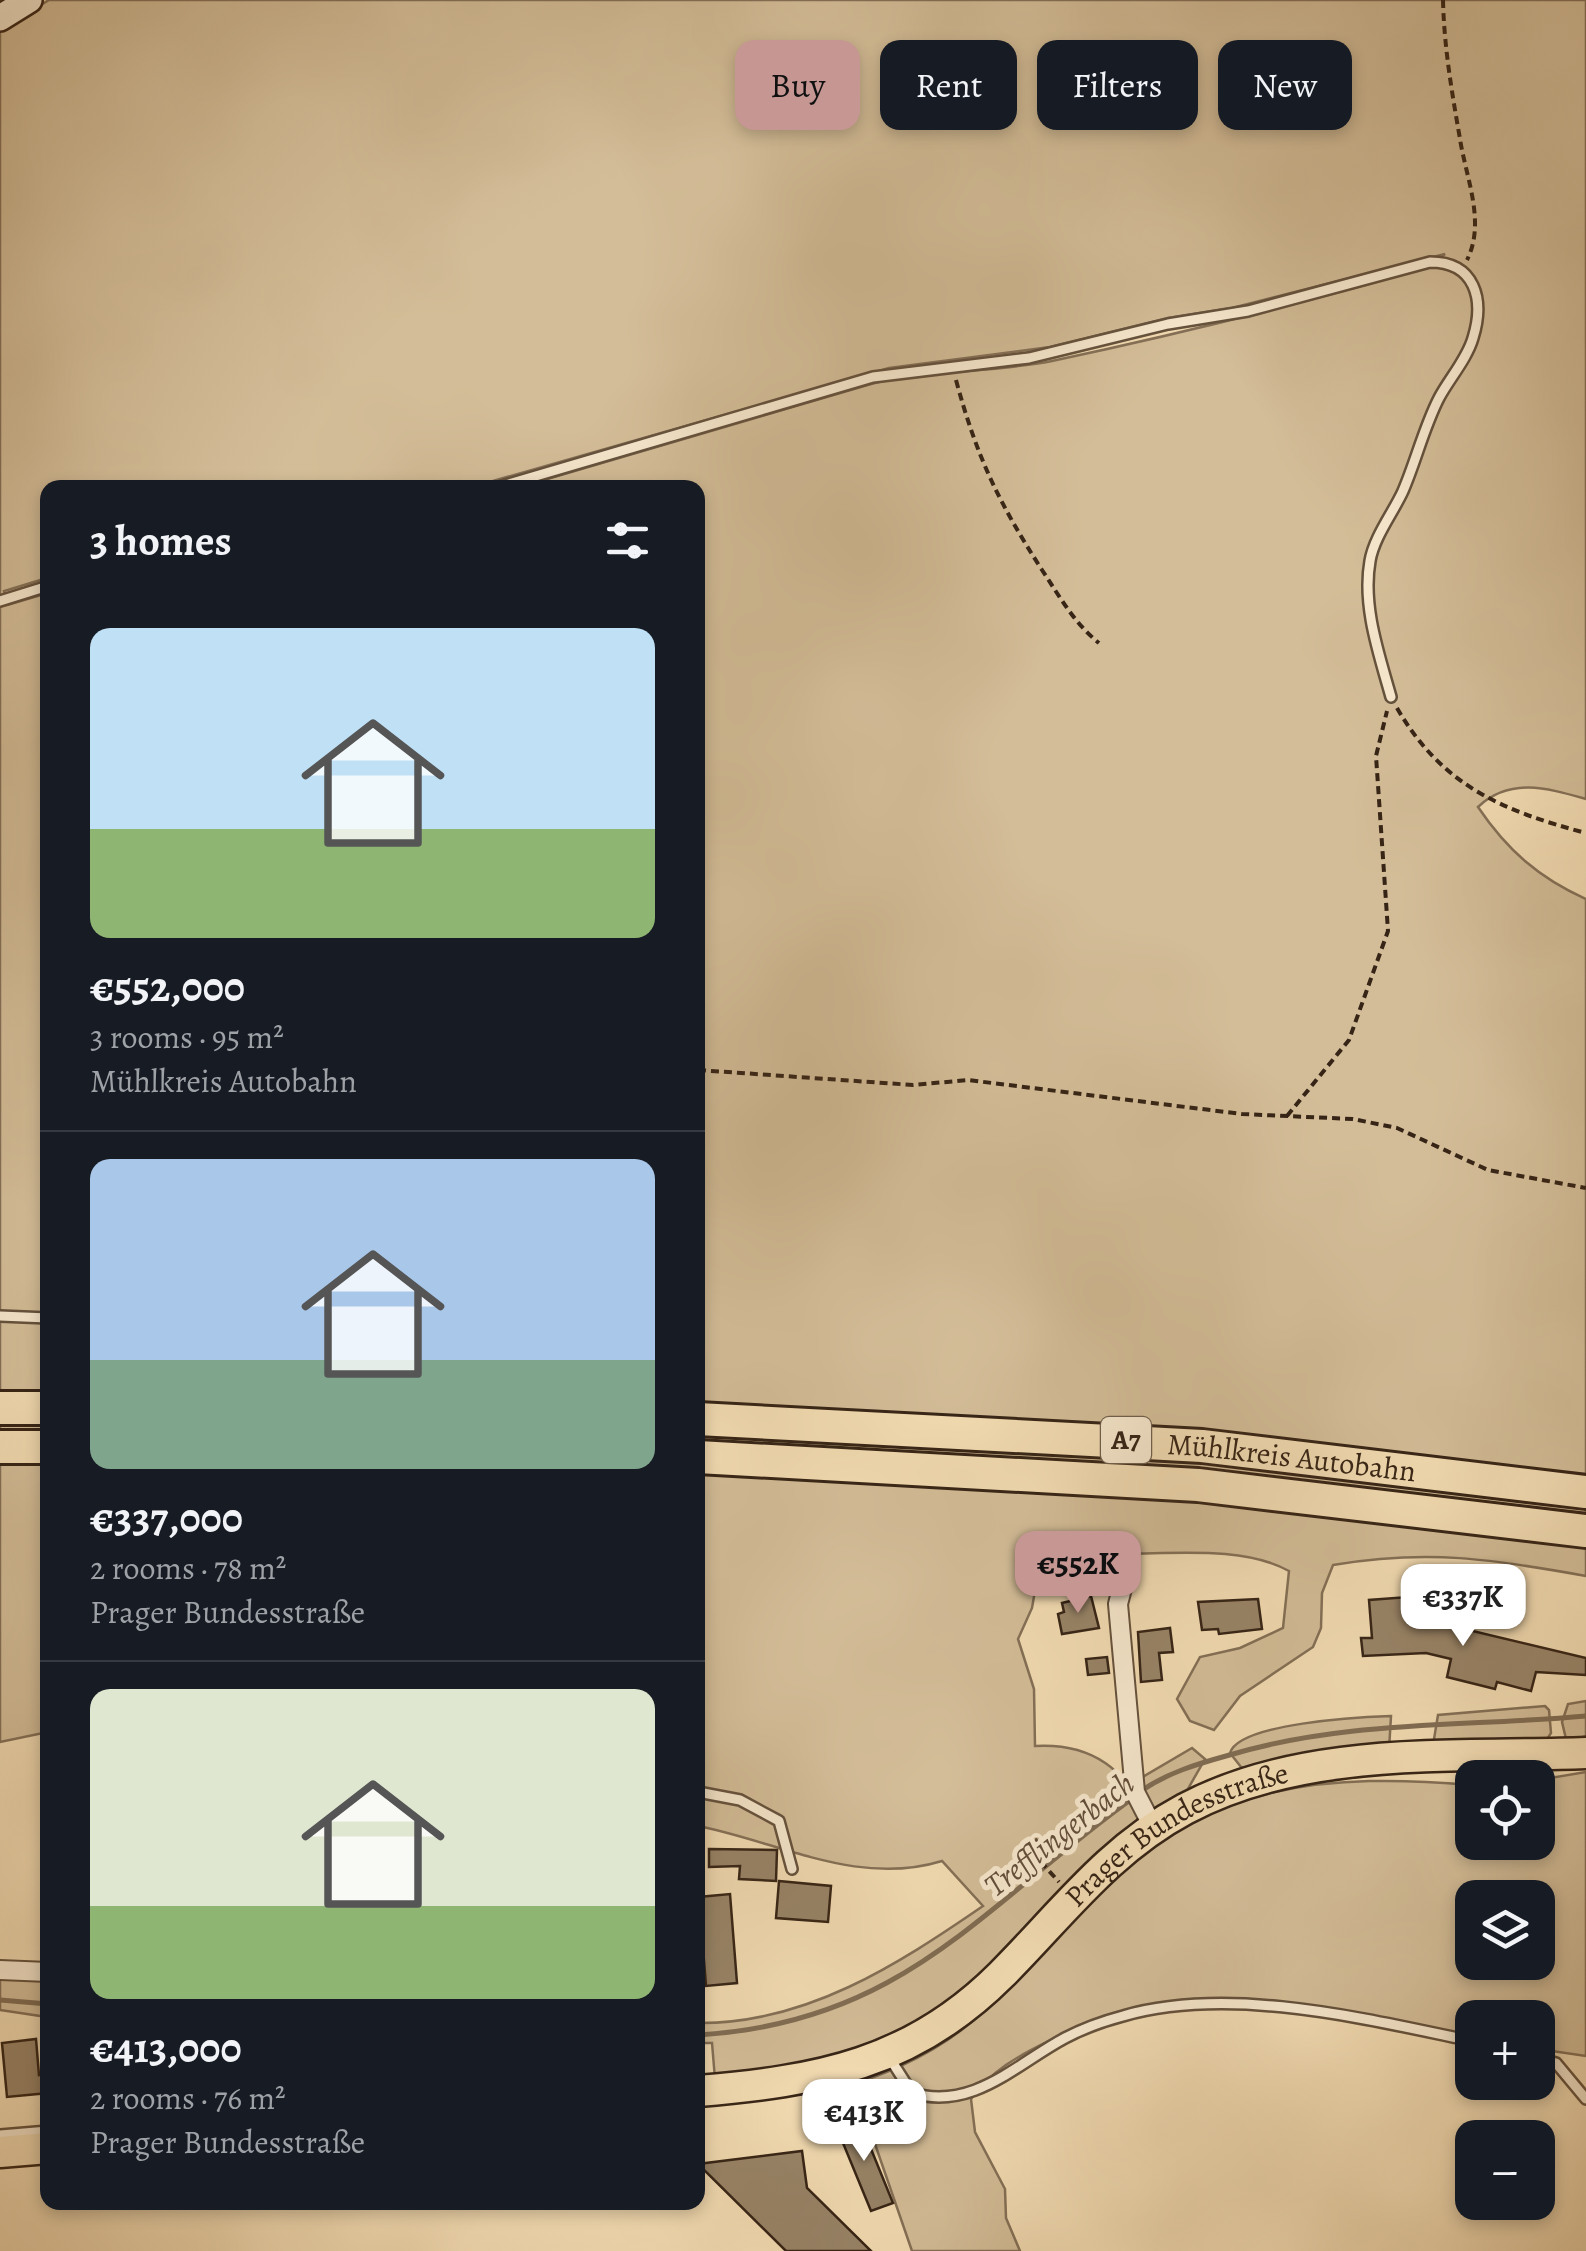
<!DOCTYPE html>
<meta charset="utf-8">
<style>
:root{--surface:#171b24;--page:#20242c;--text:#f1f3f6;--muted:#9ea1a6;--line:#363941;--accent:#c59692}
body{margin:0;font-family:Alegreya,serif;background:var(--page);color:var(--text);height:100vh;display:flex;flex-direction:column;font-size:38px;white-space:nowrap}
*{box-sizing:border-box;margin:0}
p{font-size:32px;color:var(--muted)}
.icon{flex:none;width:55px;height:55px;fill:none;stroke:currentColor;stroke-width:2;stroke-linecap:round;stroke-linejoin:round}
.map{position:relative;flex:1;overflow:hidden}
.panel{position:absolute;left:40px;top:480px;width:665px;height:1730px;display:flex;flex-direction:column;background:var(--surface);border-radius:20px;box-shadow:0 5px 15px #0003}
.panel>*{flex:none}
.banner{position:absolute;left:735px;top:40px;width:700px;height:90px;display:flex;gap:20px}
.buttons{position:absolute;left:1455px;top:1760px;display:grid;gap:20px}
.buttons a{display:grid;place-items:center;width:100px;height:100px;border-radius:20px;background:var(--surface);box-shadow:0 5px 15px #0003;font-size:50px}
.price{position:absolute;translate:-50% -85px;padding:0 22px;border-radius:20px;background:#fff;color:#222;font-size:32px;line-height:65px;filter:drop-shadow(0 2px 5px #0008)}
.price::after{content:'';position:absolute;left:50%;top:60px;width:30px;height:22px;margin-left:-15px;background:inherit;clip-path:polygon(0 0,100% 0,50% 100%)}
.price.current{background:var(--accent);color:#111}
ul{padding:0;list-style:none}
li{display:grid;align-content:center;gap:20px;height:530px;padding:0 50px}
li+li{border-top:2px solid var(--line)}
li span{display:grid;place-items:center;height:310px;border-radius:20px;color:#555}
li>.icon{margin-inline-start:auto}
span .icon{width:180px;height:180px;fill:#fffc;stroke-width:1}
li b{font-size:42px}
h2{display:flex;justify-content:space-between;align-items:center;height:120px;padding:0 50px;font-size:42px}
.chip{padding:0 35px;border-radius:20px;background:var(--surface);box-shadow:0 5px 15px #0003;font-size:35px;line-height:90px}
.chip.current{background:var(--accent);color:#111}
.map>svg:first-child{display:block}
.green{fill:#d3bd98;stroke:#847057;stroke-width:2.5;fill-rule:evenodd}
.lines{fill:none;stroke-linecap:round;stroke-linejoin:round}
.stream{stroke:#816d54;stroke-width:5}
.building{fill:#988468;stroke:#362416;stroke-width:2.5}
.lane-casing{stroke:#65523d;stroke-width:14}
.street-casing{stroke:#65523d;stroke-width:22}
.secondary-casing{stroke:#362416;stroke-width:30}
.primary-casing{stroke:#362416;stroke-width:35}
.highway-casing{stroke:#362416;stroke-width:38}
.path{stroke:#362416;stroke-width:4;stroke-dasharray:8 5;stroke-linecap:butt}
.lane{stroke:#f7e8ce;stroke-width:9}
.street{stroke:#f7e8ce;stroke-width:18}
.secondary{stroke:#f7e8ce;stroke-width:25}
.primary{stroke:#f3dcb3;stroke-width:30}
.highway{stroke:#f3dcb3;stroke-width:32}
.labels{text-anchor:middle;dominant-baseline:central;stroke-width:10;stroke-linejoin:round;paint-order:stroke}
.shield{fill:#f7e8ce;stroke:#705f4d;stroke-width:2.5}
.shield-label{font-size:28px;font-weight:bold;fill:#362416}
.street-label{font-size:30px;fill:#362416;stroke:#f7e8ce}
.water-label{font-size:32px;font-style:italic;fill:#624e3a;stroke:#f7e8ce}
</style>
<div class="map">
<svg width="1586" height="2251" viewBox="0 0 1586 2251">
<rect width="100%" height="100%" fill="#f3dcb3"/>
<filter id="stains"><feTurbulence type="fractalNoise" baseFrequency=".002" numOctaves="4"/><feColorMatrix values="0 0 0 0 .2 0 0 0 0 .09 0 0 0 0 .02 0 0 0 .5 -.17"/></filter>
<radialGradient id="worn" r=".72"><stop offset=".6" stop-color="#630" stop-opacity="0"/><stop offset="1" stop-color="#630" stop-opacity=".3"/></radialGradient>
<g class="green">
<path d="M 49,0 L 1586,0 L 1586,799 C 1547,788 1510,777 1478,807 C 1507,850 1539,878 1586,899 L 1586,1576 C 1492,1559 1428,1549 1333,1565 L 1322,1593 L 1321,1628 L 1313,1647 L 1240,1696 L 1214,1730 L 1190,1721 L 1177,1699 L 1200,1657 L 1240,1648 L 1283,1628 L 1289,1571 C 1237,1542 1154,1557 1097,1553 C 1079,1553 1061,1548 1043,1545 L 1032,1608 L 1018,1639 L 1034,1689 L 1035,1746 C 1087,1743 1136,1768 1138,1825 L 984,1977 L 927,2021 L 824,2062 L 715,2079 L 712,2043 L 698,2043 L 698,2023 C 806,2024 897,1965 983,1906 L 942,1861 C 857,1887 780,1842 698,1826 L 698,488 L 520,487 L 871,384 C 930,369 992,373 1052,361 C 1179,334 1304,303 1429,267 L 1445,254 L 1232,308 L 1168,318 L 1050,347 L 889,368 L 493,481 L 454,488 L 48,488 L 47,578 L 4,591 L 7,605 L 48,593 L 48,1732 L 0,1742 L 0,30 Z"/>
<path d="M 1586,1701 L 1586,1736 L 1567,1743 L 1562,1722 L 1568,1704 Z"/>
<path d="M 1545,1706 L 1549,1710 L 1551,1733 L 1544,1744 L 1441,1747 L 1434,1739 L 1438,1715 Z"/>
<path d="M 1391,1716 L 1389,1750 L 1253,1771 L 1241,1767 L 1230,1753 C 1239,1723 1361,1717 1391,1716 Z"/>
<path d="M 1192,1748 L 1205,1759 L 1185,1794 L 1154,1813 L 1143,1794 L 1141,1778 Z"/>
<path d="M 1586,1772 L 1586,2056 L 1538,2049 L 1538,2018 L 1472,2018 L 1472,2036 C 1332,2007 1182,1972 1049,2041 C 1018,2056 991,2071 971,2099 L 975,2132 L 1005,2189 L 1006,2218 L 1020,2251 L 912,2251 L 865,2115 L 834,2091 C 880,2076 925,2059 964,2028 C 1015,1988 1055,1931 1103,1886 C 1213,1782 1329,1773 1472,1785 L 1472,1842 L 1538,1842 L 1538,1780 ZM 1472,1898 L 1538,1898 L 1538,1962 L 1472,1962 Z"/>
<path d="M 0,1978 L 47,1980 L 47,2017 L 0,2010 Z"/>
</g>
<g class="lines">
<g class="stream">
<path d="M 1141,1791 C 1167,1773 1197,1764 1226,1756 C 1344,1720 1465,1727 1586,1716"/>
<path d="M 0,2000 L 48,2004"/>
<path d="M 698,2035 C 903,2023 981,1907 1133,1798"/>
</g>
</g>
<g class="building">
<path d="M 1091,1596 L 1099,1628 L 1062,1634 L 1058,1614 L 1064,1612 L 1062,1603 Z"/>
<path d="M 1408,1597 L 1410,1616 L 1586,1658 L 1586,1675 L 1536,1672 L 1531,1691 L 1497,1682 L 1495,1689 L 1447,1677 L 1451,1659 L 1426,1653 L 1363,1656 L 1361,1638 L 1372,1638 L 1369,1600 Z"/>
<path d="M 1258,1599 L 1262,1629 L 1219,1634 L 1218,1629 L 1202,1630 L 1198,1602 Z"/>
<path d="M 1170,1628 L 1173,1652 L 1159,1653 L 1162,1680 L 1141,1682 L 1138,1632 Z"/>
<path d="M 1107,1657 L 1109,1673 L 1088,1675 L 1086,1659 Z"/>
<path d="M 709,1849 L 777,1850 L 776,1881 L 739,1879 L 740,1866 L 709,1867 Z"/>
<path d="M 779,1881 L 831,1886 L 828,1922 L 776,1918 Z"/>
<path d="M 730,1894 L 737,1983 L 706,1986 L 699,1897 Z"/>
<path d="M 36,2039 L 39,2075 L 48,2074 L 48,2093 L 7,2097 L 2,2043 Z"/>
<path d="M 858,2117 L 893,2203 L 871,2211 L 836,2126 Z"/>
<path d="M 802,2151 L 807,2188 L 871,2251 L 786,2251 L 698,2164 Z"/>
</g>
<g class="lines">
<g class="lane-casing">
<g id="lane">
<path d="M 495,488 L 873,377 L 1029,358 L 1168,324 L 1248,311 L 1430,262 C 1475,262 1485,299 1473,338 C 1467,359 1449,379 1439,398 C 1424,427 1416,461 1403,491 C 1393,513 1374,537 1370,561 C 1362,606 1379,654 1391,697"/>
<path d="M 0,601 L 48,586"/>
<path d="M 0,1316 L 48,1318"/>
<path d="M 698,1792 L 740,1800 L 779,1821 L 792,1869"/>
<path d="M 889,2057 L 912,2093 C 973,2111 1016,2064 1065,2038 C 1082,2029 1104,2021 1123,2016 C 1230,1985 1366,2019 1472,2041"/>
<path d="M 1538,2058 L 1556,2063 L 1586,2099"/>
<path d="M 0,2135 L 48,2131"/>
</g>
</g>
<g class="street-casing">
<g id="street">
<path d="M 1125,1577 L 1118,1604 L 1135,1792 L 1153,1827"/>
<path d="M 0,1970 L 48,1972"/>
</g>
</g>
<g class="secondary-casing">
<path id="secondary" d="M 0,18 L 29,0"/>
</g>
<g class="primary-casing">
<g id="primary">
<path id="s1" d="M 698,2091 C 818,2081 912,2064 1001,1975 C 1061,1915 1108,1850 1185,1809 C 1305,1745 1454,1758 1586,1753"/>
<path d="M 0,2152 L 48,2148"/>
</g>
</g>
<g class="highway-casing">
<g id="highway">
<path d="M 0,1408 L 48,1408"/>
<path id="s2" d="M 698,1419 L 1202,1446 L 1586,1492"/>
<path d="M 0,1447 L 48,1447"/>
<path d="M 698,1457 L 1198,1485 L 1586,1531"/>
</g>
</g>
<g class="path">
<path d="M 1443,0 C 1444,47 1452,93 1460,139 C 1466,178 1486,222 1467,260"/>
<path d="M 956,380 C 977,458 999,503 1042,570 C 1060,597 1074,623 1099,643"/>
<path d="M 1397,708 C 1442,786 1503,811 1586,833"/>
<path d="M 698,1070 L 913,1085 L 968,1080 L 1242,1114 L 1353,1119 L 1397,1128 L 1488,1170 L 1586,1188"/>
<path d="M 1287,1116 L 1349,1040 L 1388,931 L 1376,756 L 1387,711"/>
<path d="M 1032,1852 L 1059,1882"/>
</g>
<use href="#lane" class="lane"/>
<use href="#street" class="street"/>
<use href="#secondary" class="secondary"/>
<use href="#primary" class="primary"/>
<use href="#highway" class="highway"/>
</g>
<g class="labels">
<rect class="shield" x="1101" y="1417" width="50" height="46" rx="8"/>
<g class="shield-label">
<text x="1126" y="1440">A7</text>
</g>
<g class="street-label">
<text stroke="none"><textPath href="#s2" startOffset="595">Mühlkreis Autobahn</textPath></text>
<text stroke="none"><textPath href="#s1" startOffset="562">Prager Bundesstraße</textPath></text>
</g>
<g class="water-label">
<text transform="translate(1059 1834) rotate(-38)">Trefflingerbach</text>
</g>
</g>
<rect width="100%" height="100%" filter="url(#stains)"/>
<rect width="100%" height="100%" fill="url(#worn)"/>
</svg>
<div class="buttons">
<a><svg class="icon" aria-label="locate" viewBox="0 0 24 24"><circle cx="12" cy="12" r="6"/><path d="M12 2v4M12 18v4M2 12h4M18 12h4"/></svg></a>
<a><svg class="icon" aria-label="layers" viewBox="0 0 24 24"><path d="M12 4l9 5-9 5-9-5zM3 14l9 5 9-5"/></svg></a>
<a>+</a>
<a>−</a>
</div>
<b class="price current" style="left:1078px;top:1616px">€552K</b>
<b class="price" style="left:1463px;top:1649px">€337K</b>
<b class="price" style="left:864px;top:2164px">€413K</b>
<div class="banner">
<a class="chip current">Buy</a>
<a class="chip">Rent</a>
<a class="chip">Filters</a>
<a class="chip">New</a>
</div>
<section class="panel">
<h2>3 homes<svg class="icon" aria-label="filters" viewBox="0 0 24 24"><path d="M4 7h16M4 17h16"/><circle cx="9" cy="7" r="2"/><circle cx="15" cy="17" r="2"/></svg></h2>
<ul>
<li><span style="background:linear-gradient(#bfe0f5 65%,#8fb573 0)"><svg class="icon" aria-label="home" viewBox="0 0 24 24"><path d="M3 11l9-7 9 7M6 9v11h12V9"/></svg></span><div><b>€552,000</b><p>3 rooms · 95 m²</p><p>Mühlkreis Autobahn</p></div></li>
<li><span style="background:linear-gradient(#a9c7e8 65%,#7fa58c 0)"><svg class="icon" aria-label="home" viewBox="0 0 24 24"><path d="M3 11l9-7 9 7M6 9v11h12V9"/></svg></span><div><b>€337,000</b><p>2 rooms · 78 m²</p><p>Prager Bundesstraße</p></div></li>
<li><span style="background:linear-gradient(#dfe7d0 70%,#8fb573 0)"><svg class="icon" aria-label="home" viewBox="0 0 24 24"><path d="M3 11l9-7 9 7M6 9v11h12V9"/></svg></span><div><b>€413,000</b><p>2 rooms · 76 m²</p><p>Prager Bundesstraße</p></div></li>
</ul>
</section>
</div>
